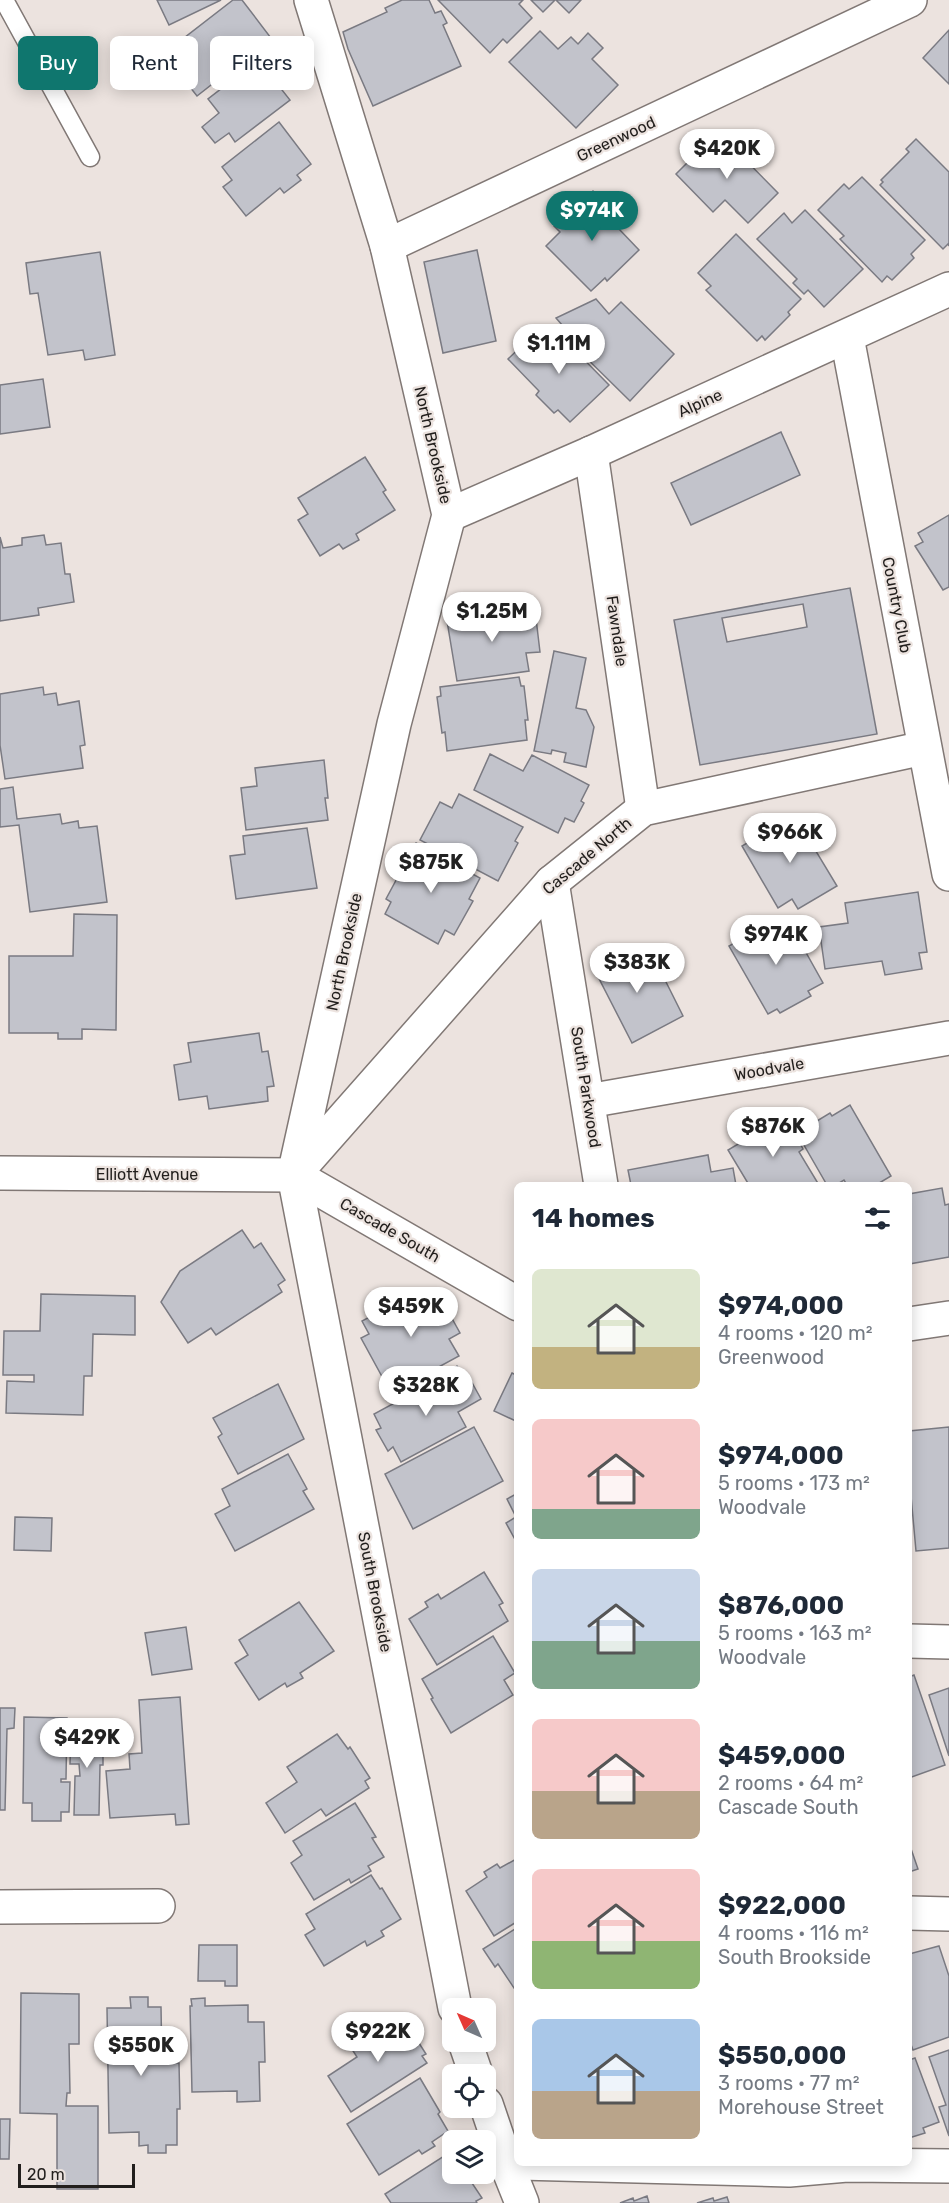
<!DOCTYPE html>
<meta charset="utf-8">
<style>
:root{--surface:#fff;--page:#f6f6f7;--text:#1f2937;--muted:#747a83;--accent:#0f766e}
body{margin:0;font-family:Rubik,sans-serif;background:var(--page);color:var(--text);height:100vh;display:flex;flex-direction:column;font-size:22px;white-space:nowrap}
*{box-sizing:border-box;margin:0}
p{font-size:20px;color:var(--muted)}
.icon{flex:none;width:33px;height:33px;fill:none;stroke:currentColor;stroke-width:2;stroke-linecap:round;stroke-linejoin:round}
.map{position:relative;flex:1;overflow:hidden}
.details{position:absolute;left:514px;top:1182px;width:398px;height:984px;display:flex;flex-direction:column;background:var(--surface);border-radius:9px;box-shadow:0 3px 15px #0003}
.details>*{flex:none}
.guide{position:absolute;left:18px;top:36px;width:406px;height:54px;display:flex;gap:12px}
.needle{width:39px;rotate:315deg}
.fabs{position:absolute;left:442px;top:1998px;display:grid;gap:12px}
.fabs a{display:grid;place-items:center;width:54px;height:54px;border-radius:9px;background:var(--surface);box-shadow:0 3px 15px #0003;font-size:30px}
.scale{position:absolute;left:18px;bottom:15px;width:117px;box-sizing:border-box;padding-left:6px;border:3px solid #221f1d;border-top:0;font-size:16px;line-height:21px;white-space:nowrap;color:#221f1d;-webkit-text-stroke:4px #ece3df;paint-order:stroke}
.price{position:absolute;translate:-50% -51px;padding:0 14px;border-radius:21px;background:#fff;color:#222;font-size:20px;line-height:39px;filter:drop-shadow(0 2px 3px #0008)}
.price::after{content:'';position:absolute;left:50%;top:36px;width:18px;height:14px;margin-left:-9px;background:inherit;clip-path:polygon(0 0,100% 0,50% 100%)}
.price.active{background:var(--accent);color:#fff}
ul{padding:0;list-style:none}
li{display:flex;align-items:center;gap:18px;height:150px;padding:0 18px}
li span{display:grid;place-items:center;flex:none;width:168px;height:120px;border-radius:9px;color:#555}
li>.icon{margin-inline-start:auto}
span .icon{width:72px;height:72px;fill:#fffc;stroke-width:1}
li b{font-size:26px}
h2{display:flex;justify-content:space-between;align-items:center;height:72px;padding:0 18px;font-size:26px}
.pill{padding:0 21px;border-radius:9px;background:var(--surface);box-shadow:0 3px 15px #0003;font-size:21px;line-height:54px}
.pill.active{background:var(--accent);color:#fff}
.map>svg:first-child{display:block}
.building{fill:#c2c3cb;stroke:#7a7a82;stroke-width:1.5;fill-rule:evenodd}
.lines{fill:none;stroke-linecap:round;stroke-linejoin:round}
.service-casing{stroke:#817875;stroke-width:21}
.minor-casing{stroke:#817875;stroke-width:36}
.service{stroke:#fff;stroke-width:18}
.minor{stroke:#fff;stroke-width:33}
.labels{text-anchor:middle;dominant-baseline:central;stroke-width:4.5;stroke-linejoin:round;paint-order:stroke}
.street-label{font-size:16px;fill:#221f1d;stroke:#ece3df}
</style>
<div class="map">
<svg width="949" height="2203" viewBox="0 0 949 2203">
<rect width="100%" height="100%" fill="#ece3df"/>
<g class="building">
<path d="M 157,0 L 221,0 L 169,25 Z"/>
<path d="M 233,0 L 242,0 L 271,38 L 197,96 L 175,68 L 186,59 L 175,45 Z"/>
<path d="M 402,0 L 429,0 L 435,13 L 441,11 L 447,23 L 443,25 L 461,66 L 373,106 L 348,49 L 343,32 L 387,12 L 385,8 Z"/>
<path d="M 438,0 L 523,0 L 519,4 L 532,18 L 507,43 L 503,39 L 490,53 Z"/>
<path d="M 531,0 L 555,0 L 543,12 Z"/>
<path d="M 556,0 L 581,0 L 569,13 Z"/>
<path d="M 949,30 L 949,84 L 923,58 Z"/>
<path d="M 540,31 L 558,49 L 571,37 L 578,44 L 588,33 L 603,48 L 592,59 L 618,85 L 576,128 L 509,62 Z"/>
<path d="M 257,61 L 268,74 L 271,72 L 285,88 L 282,90 L 290,100 L 235,142 L 229,133 L 215,143 L 202,127 L 219,113 L 208,99 Z"/>
<path d="M 279,122 L 311,164 L 297,175 L 301,180 L 284,193 L 280,188 L 246,216 L 223,187 L 232,180 L 222,167 Z"/>
<path d="M 721,135 L 778,193 L 748,223 L 725,200 L 713,212 L 676,174 L 703,147 L 706,150 Z"/>
<path d="M 916,139 L 949,172 L 949,246 L 948,244 L 943,249 L 880,185 L 883,182 L 881,180 L 909,152 L 906,149 Z"/>
<path d="M 862,177 L 925,240 L 911,254 L 914,258 L 892,280 L 887,276 L 882,282 L 840,239 L 844,236 L 818,210 L 844,184 L 849,189 Z"/>
<path d="M 593,191 L 625,223 L 619,229 L 639,250 L 607,281 L 605,278 L 591,291 L 546,246 L 560,232 L 554,226 L 585,195 L 587,197 Z"/>
<path d="M 805,210 L 863,269 L 824,307 L 808,290 L 804,294 L 793,283 L 797,279 L 757,239 L 784,213 L 792,223 Z"/>
<path d="M 736,234 L 801,299 L 788,312 L 790,315 L 765,340 L 762,336 L 757,341 L 706,290 L 711,286 L 698,273 Z"/>
<path d="M 477,250 L 496,341 L 443,353 L 424,262 Z"/>
<path d="M 100,252 L 115,355 L 85,360 L 83,350 L 48,355 L 38,293 L 30,294 L 26,263 Z"/>
<path d="M 596,299 L 609,314 L 621,302 L 674,354 L 630,401 L 565,337 L 569,333 L 556,318 Z"/>
<path d="M 556,331 L 609,385 L 570,422 L 558,410 L 554,413 L 536,395 L 539,391 L 508,359 L 534,334 L 542,343 Z"/>
<path d="M 43,379 L 50,427 L 0,434 L 0,385 Z"/>
<path d="M 781,432 L 800,475 L 691,525 L 671,483 Z"/>
<path d="M 365,457 L 386,490 L 383,492 L 395,510 L 356,534 L 359,540 L 343,549 L 339,544 L 320,556 L 298,520 L 308,514 L 298,498 Z"/>
<path d="M 949,515 L 949,587 L 943,590 L 915,546 L 923,542 L 918,533 Z"/>
<path d="M 44,535 L 46,545 L 61,543 L 65,574 L 70,574 L 74,602 L 38,608 L 39,615 L 0,621 L 0,537 L 3,548 L 22,545 L 22,538 Z"/>
<path d="M 850,588 L 877,734 L 700,765 L 674,620 ZM 803,604 L 807,627 L 727,642 L 722,618 Z"/>
<path d="M 484,610 L 485,616 L 535,610 L 540,652 L 526,653 L 529,671 L 457,681 L 447,621 L 449,621 L 448,614 Z"/>
<path d="M 554,651 L 586,658 L 576,708 L 586,710 L 594,727 L 586,767 L 564,762 L 566,753 L 552,750 L 551,754 L 534,751 Z"/>
<path d="M 519,677 L 521,686 L 524,686 L 528,720 L 525,720 L 527,740 L 447,751 L 445,732 L 442,733 L 437,697 L 441,696 L 440,687 Z"/>
<path d="M 43,687 L 44,695 L 56,693 L 58,705 L 79,701 L 85,745 L 80,746 L 83,768 L 5,779 L 0,745 L 0,694 Z"/>
<path d="M 490,754 L 523,771 L 532,755 L 589,785 L 581,801 L 584,803 L 574,822 L 565,818 L 558,833 L 474,790 Z"/>
<path d="M 324,760 L 328,798 L 325,798 L 328,820 L 246,830 L 241,788 L 257,786 L 255,768 Z"/>
<path d="M 13,787 L 17,819 L 60,814 L 62,824 L 78,821 L 79,828 L 97,826 L 107,902 L 30,912 L 19,825 L 0,827 L 0,789 Z"/>
<path d="M 459,794 L 523,827 L 515,841 L 518,843 L 498,881 L 420,840 L 440,802 L 452,808 Z"/>
<path d="M 795,815 L 804,832 L 808,829 L 818,845 L 814,848 L 837,886 L 798,909 L 792,899 L 778,908 L 742,846 Z"/>
<path d="M 307,828 L 317,888 L 236,899 L 230,856 L 245,854 L 243,836 Z"/>
<path d="M 416,843 L 480,878 L 469,899 L 473,901 L 454,935 L 445,930 L 438,944 L 385,914 L 391,902 L 386,899 Z"/>
<path d="M 918,892 L 927,952 L 919,953 L 922,969 L 885,975 L 882,961 L 825,969 L 819,927 L 848,923 L 845,903 Z"/>
<path d="M 74,914 L 117,915 L 116,1030 L 82,1029 L 82,1039 L 58,1039 L 58,1033 L 9,1033 L 9,956 L 73,956 Z"/>
<path d="M 767,920 L 774,933 L 790,924 L 823,983 L 808,991 L 811,996 L 780,1013 L 777,1009 L 768,1014 L 729,946 L 738,941 L 737,937 Z"/>
<path d="M 624,946 L 635,968 L 654,958 L 683,1016 L 632,1043 L 591,963 Z"/>
<path d="M 259,1033 L 262,1052 L 268,1051 L 274,1086 L 267,1087 L 268,1101 L 209,1109 L 207,1096 L 179,1100 L 174,1065 L 191,1062 L 188,1043 Z"/>
<path d="M 850,1105 L 891,1176 L 876,1185 L 847,1185 L 844,1180 L 836,1185 L 827,1185 L 797,1133 L 830,1113 L 832,1116 Z"/>
<path d="M 780,1119 L 788,1133 L 793,1130 L 803,1149 L 799,1152 L 819,1185 L 749,1185 L 728,1150 Z"/>
<path d="M 708,1155 L 711,1172 L 733,1168 L 736,1185 L 631,1185 L 628,1170 Z"/>
<path d="M 942,1188 L 945,1205 L 949,1204 L 949,1257 L 909,1264 L 909,1194 Z"/>
<path d="M 242,1230 L 254,1248 L 261,1243 L 285,1280 L 278,1285 L 282,1292 L 216,1335 L 211,1328 L 188,1343 L 161,1302 L 180,1271 Z"/>
<path d="M 423,1288 L 439,1295 L 460,1333 L 449,1339 L 459,1356 L 391,1393 L 361,1338 L 369,1334 L 362,1321 Z"/>
<path d="M 41,1294 L 135,1296 L 135,1335 L 93,1334 L 92,1376 L 84,1376 L 83,1415 L 6,1413 L 7,1381 L 34,1382 L 34,1375 L 3,1375 L 4,1331 L 40,1331 Z"/>
<path d="M 457,1366 L 466,1382 L 470,1379 L 481,1399 L 458,1412 L 466,1427 L 401,1462 L 393,1447 L 388,1451 L 376,1430 L 381,1428 L 374,1414 L 422,1388 L 430,1401 L 449,1391 L 441,1376 Z"/>
<path d="M 512,1373 L 518,1376 L 518,1422 L 494,1411 Z"/>
<path d="M 278,1384 L 304,1439 L 238,1474 L 218,1437 L 222,1434 L 213,1418 Z"/>
<path d="M 474,1427 L 503,1481 L 413,1529 L 385,1474 Z"/>
<path d="M 949,1427 L 949,1548 L 916,1551 L 909,1474 L 909,1431 Z"/>
<path d="M 288,1454 L 307,1489 L 303,1491 L 314,1509 L 235,1551 L 215,1514 L 230,1506 L 222,1489 Z"/>
<path d="M 518,1493 L 518,1545 L 506,1523 L 516,1517 L 507,1499 Z"/>
<path d="M 15,1517 L 52,1518 L 51,1551 L 14,1550 Z"/>
<path d="M 484,1572 L 503,1603 L 499,1605 L 508,1621 L 437,1665 L 409,1619 L 428,1607 L 425,1602 L 438,1594 L 441,1599 Z"/>
<path d="M 299,1602 L 334,1651 L 300,1673 L 303,1678 L 287,1687 L 285,1683 L 259,1700 L 235,1663 L 248,1655 L 239,1640 Z"/>
<path d="M 186,1627 L 192,1669 L 152,1675 L 145,1633 Z"/>
<path d="M 493,1636 L 515,1673 L 504,1680 L 513,1695 L 451,1733 L 431,1699 L 433,1698 L 422,1679 Z"/>
<path d="M 914,1675 L 945,1765 L 909,1778 L 909,1677 Z"/>
<path d="M 949,1688 L 949,1756 L 929,1695 Z"/>
<path d="M 180,1697 L 189,1824 L 176,1825 L 175,1814 L 110,1818 L 106,1771 L 130,1769 L 129,1754 L 142,1753 L 139,1700 Z"/>
<path d="M 0,1708 L 15,1708 L 14,1728 L 7,1729 L 5,1810 L 0,1810 Z"/>
<path d="M 24,1717 L 67,1718 L 66,1779 L 61,1779 L 61,1782 L 70,1782 L 69,1812 L 61,1812 L 61,1821 L 32,1821 L 32,1803 L 23,1803 Z"/>
<path d="M 71,1729 L 103,1729 L 103,1765 L 100,1765 L 99,1815 L 74,1815 L 75,1776 L 80,1776 L 79,1764 L 70,1764 Z"/>
<path d="M 337,1734 L 348,1749 L 350,1747 L 370,1778 L 365,1781 L 369,1788 L 326,1816 L 321,1809 L 285,1833 L 266,1803 L 297,1782 L 287,1767 Z"/>
<path d="M 355,1803 L 376,1837 L 372,1838 L 384,1857 L 368,1866 L 371,1871 L 351,1883 L 349,1879 L 314,1900 L 291,1863 L 302,1855 L 293,1841 Z"/>
<path d="M 909,1843 L 918,1869 L 909,1872 Z"/>
<path d="M 518,1858 L 518,1921 L 494,1936 L 466,1891 L 487,1877 L 484,1872 L 497,1864 L 500,1868 Z"/>
<path d="M 371,1875 L 380,1889 L 382,1888 L 401,1919 L 381,1931 L 384,1936 L 367,1946 L 365,1941 L 324,1966 L 305,1935 L 315,1929 L 306,1914 Z"/>
<path d="M 518,1927 L 518,1994 L 498,1964 L 495,1967 L 483,1949 Z"/>
<path d="M 199,1945 L 237,1945 L 237,1986 L 225,1986 L 225,1981 L 198,1981 Z"/>
<path d="M 939,1946 L 949,1976 L 949,2037 L 913,2050 L 909,2039 L 909,1954 Z"/>
<path d="M 21,1993 L 79,1994 L 79,2044 L 69,2044 L 70,2093 L 67,2093 L 66,2106 L 98,2106 L 98,2189 L 57,2189 L 57,2114 L 20,2113 Z"/>
<path d="M 130,1997 L 148,1997 L 148,2007 L 161,2007 L 162,2063 L 179,2063 L 180,2109 L 177,2109 L 177,2145 L 166,2145 L 166,2153 L 148,2153 L 148,2145 L 139,2146 L 139,2132 L 109,2133 L 107,2008 L 131,2008 Z"/>
<path d="M 205,1998 L 205,2006 L 248,2005 L 248,2022 L 264,2022 L 265,2062 L 259,2062 L 260,2101 L 237,2102 L 237,2091 L 192,2092 L 190,2006 L 192,2006 L 191,1999 Z"/>
<path d="M 393,2015 L 402,2028 L 404,2027 L 407,2032 L 410,2029 L 426,2054 L 422,2056 L 427,2063 L 351,2112 L 328,2076 L 357,2057 L 348,2043 Z"/>
<path d="M 949,2050 L 949,2136 L 939,2107 L 946,2105 L 929,2057 Z"/>
<path d="M 915,2058 L 939,2122 L 923,2128 L 925,2133 L 909,2138 L 909,2060 Z"/>
<path d="M 420,2078 L 440,2112 L 438,2114 L 448,2131 L 432,2142 L 435,2146 L 422,2154 L 419,2150 L 379,2175 L 347,2124 Z"/>
<path d="M 0,2119 L 10,2119 L 9,2159 L 0,2159 Z"/>
<path d="M 444,2156 L 453,2174 L 466,2174 L 482,2198 L 476,2201 L 477,2203 L 391,2203 L 385,2194 Z"/>
<path d="M 647,2196 L 649,2203 L 620,2203 L 633,2198 L 634,2201 Z"/>
<path d="M 727,2197 L 729,2203 L 697,2203 L 713,2198 L 714,2201 Z"/>
</g>
<g class="lines">
<g class="service-casing">
<path id="service" d="M 4,0 L 90,157"/>
</g>
<g class="minor-casing">
<g id="minor">
<path d="M 311,0 L 387,246 L 449,515 L 394,724 L 294,1175 L 455,2008"/>
<path d="M 387,246 L 910,0"/>
<path d="M 847,337 L 949,874"/>
<path d="M 591,453 L 643,809"/>
<path d="M 449,515 L 591,453 L 949,289"/>
<path d="M 552,882 L 601,1185"/>
<path d="M 588,1101 L 949,1038"/>
<path d="M 297,1171 L 552,882 L 643,809 L 924,748"/>
<path d="M 0,1173 L 294,1175 L 518,1304"/>
<path d="M 909,1324 L 949,1318"/>
<path d="M 909,1641 L 949,1642"/>
<path d="M 0,1907 L 158,1906"/>
<path d="M 909,1913 L 949,1914"/>
<path d="M 465,2042 L 476,2074"/>
<path d="M 486,2104 L 506,2163 L 522,2203"/>
<path d="M 520,2163 L 789,2170 L 847,2165 L 949,2166"/>
</g>
</g>
<use href="#service" class="service"/>
<use href="#minor" class="minor"/>
</g>
<g class="labels">
<g class="street-label">
<text transform="translate(616 139) rotate(-25)">Greenwood</text>
<text transform="translate(700 403) rotate(-24)">Alpine</text>
<text transform="translate(433 445) rotate(77)">North Brookside</text>
<text transform="translate(897 605) rotate(79)">Country Club</text>
<text transform="translate(617 631) rotate(82)">Fawndale</text>
<text transform="translate(587 856) rotate(-40)">Cascade North</text>
<text transform="translate(344 952) rotate(-78)">North Brookside</text>
<text transform="translate(769 1069) rotate(-10)">Woodvale</text>
<text transform="translate(586 1087) rotate(81)">South Parkwood</text>
<text x="147" y="1174">Elliott Avenue</text>
<text transform="translate(390 1230) rotate(30)">Cascade South</text>
<text transform="translate(375 1592) rotate(79)">South Brookside</text>
</g>
</g>
</svg>
<div class="fabs">
<a><svg class="needle" viewBox="-14 -14 28 28"><path d="M0-13l5 13h-10z" fill="#e53935"/><path d="M0 13l5-13h-10z" fill="#747a83"/></svg></a>
<a><svg class="icon" aria-label="locate" viewBox="0 0 24 24"><circle cx="12" cy="12" r="6"/><path d="M12 2v4M12 18v4M2 12h4M18 12h4"/></svg></a>
<a><svg class="icon" aria-label="layers" viewBox="0 0 24 24"><path d="M12 4l9 5-9 5-9-5zM3 14l9 5 9-5"/></svg></a>
</div>
<div class="scale">20 m</div>
<b class="price" style="left:727px;top:180px">$420K</b>
<b class="price active" style="left:592px;top:242px">$974K</b>
<b class="price" style="left:559px;top:375px">$1.11M</b>
<b class="price" style="left:492px;top:643px">$1.25M</b>
<b class="price" style="left:790px;top:864px">$966K</b>
<b class="price" style="left:431px;top:894px">$875K</b>
<b class="price" style="left:776px;top:966px">$974K</b>
<b class="price" style="left:637px;top:994px">$383K</b>
<b class="price" style="left:773px;top:1158px">$876K</b>
<b class="price" style="left:411px;top:1338px">$459K</b>
<b class="price" style="left:426px;top:1417px">$328K</b>
<b class="price" style="left:87px;top:1769px">$429K</b>
<b class="price" style="left:378px;top:2063px">$922K</b>
<b class="price" style="left:141px;top:2077px">$550K</b>
<div class="guide">
<a class="pill active">Buy</a>
<a class="pill">Rent</a>
<a class="pill">Filters</a>
</div>
<section class="details">
<h2>14 homes<svg class="icon" aria-label="filters" viewBox="0 0 24 24"><path d="M4 7h16M4 17h16"/><circle cx="9" cy="7" r="2"/><circle cx="15" cy="17" r="2"/></svg></h2>
<ul>
<li><span style="background:linear-gradient(#dfe7d0 65%,#c2b280 0)"><svg class="icon" aria-label="home" viewBox="0 0 24 24"><path d="M3 11l9-7 9 7M6 9v11h12V9"/></svg></span><div><b>$974,000</b><p>4 rooms · 120 m²</p><p>Greenwood</p></div></li>
<li><span style="background:linear-gradient(#f6c9c9 75%,#7fa58c 0)"><svg class="icon" aria-label="home" viewBox="0 0 24 24"><path d="M3 11l9-7 9 7M6 9v11h12V9"/></svg></span><div><b>$974,000</b><p>5 rooms · 173 m²</p><p>Woodvale</p></div></li>
<li><span style="background:linear-gradient(#c9d6e8 60%,#7fa58c 0)"><svg class="icon" aria-label="home" viewBox="0 0 24 24"><path d="M3 11l9-7 9 7M6 9v11h12V9"/></svg></span><div><b>$876,000</b><p>5 rooms · 163 m²</p><p>Woodvale</p></div></li>
<li><span style="background:linear-gradient(#f6c9c9 60%,#b9a48a 0)"><svg class="icon" aria-label="home" viewBox="0 0 24 24"><path d="M3 11l9-7 9 7M6 9v11h12V9"/></svg></span><div><b>$459,000</b><p>2 rooms · 64 m²</p><p>Cascade South</p></div></li>
<li><span style="background:linear-gradient(#f6c9c9 60%,#8fb573 0)"><svg class="icon" aria-label="home" viewBox="0 0 24 24"><path d="M3 11l9-7 9 7M6 9v11h12V9"/></svg></span><div><b>$922,000</b><p>4 rooms · 116 m²</p><p>South Brookside</p></div></li>
<li><span style="background:linear-gradient(#a9c7e8 60%,#b9a48a 0)"><svg class="icon" aria-label="home" viewBox="0 0 24 24"><path d="M3 11l9-7 9 7M6 9v11h12V9"/></svg></span><div><b>$550,000</b><p>3 rooms · 77 m²</p><p>Morehouse Street</p></div></li>
</ul>
</section>
</div>
